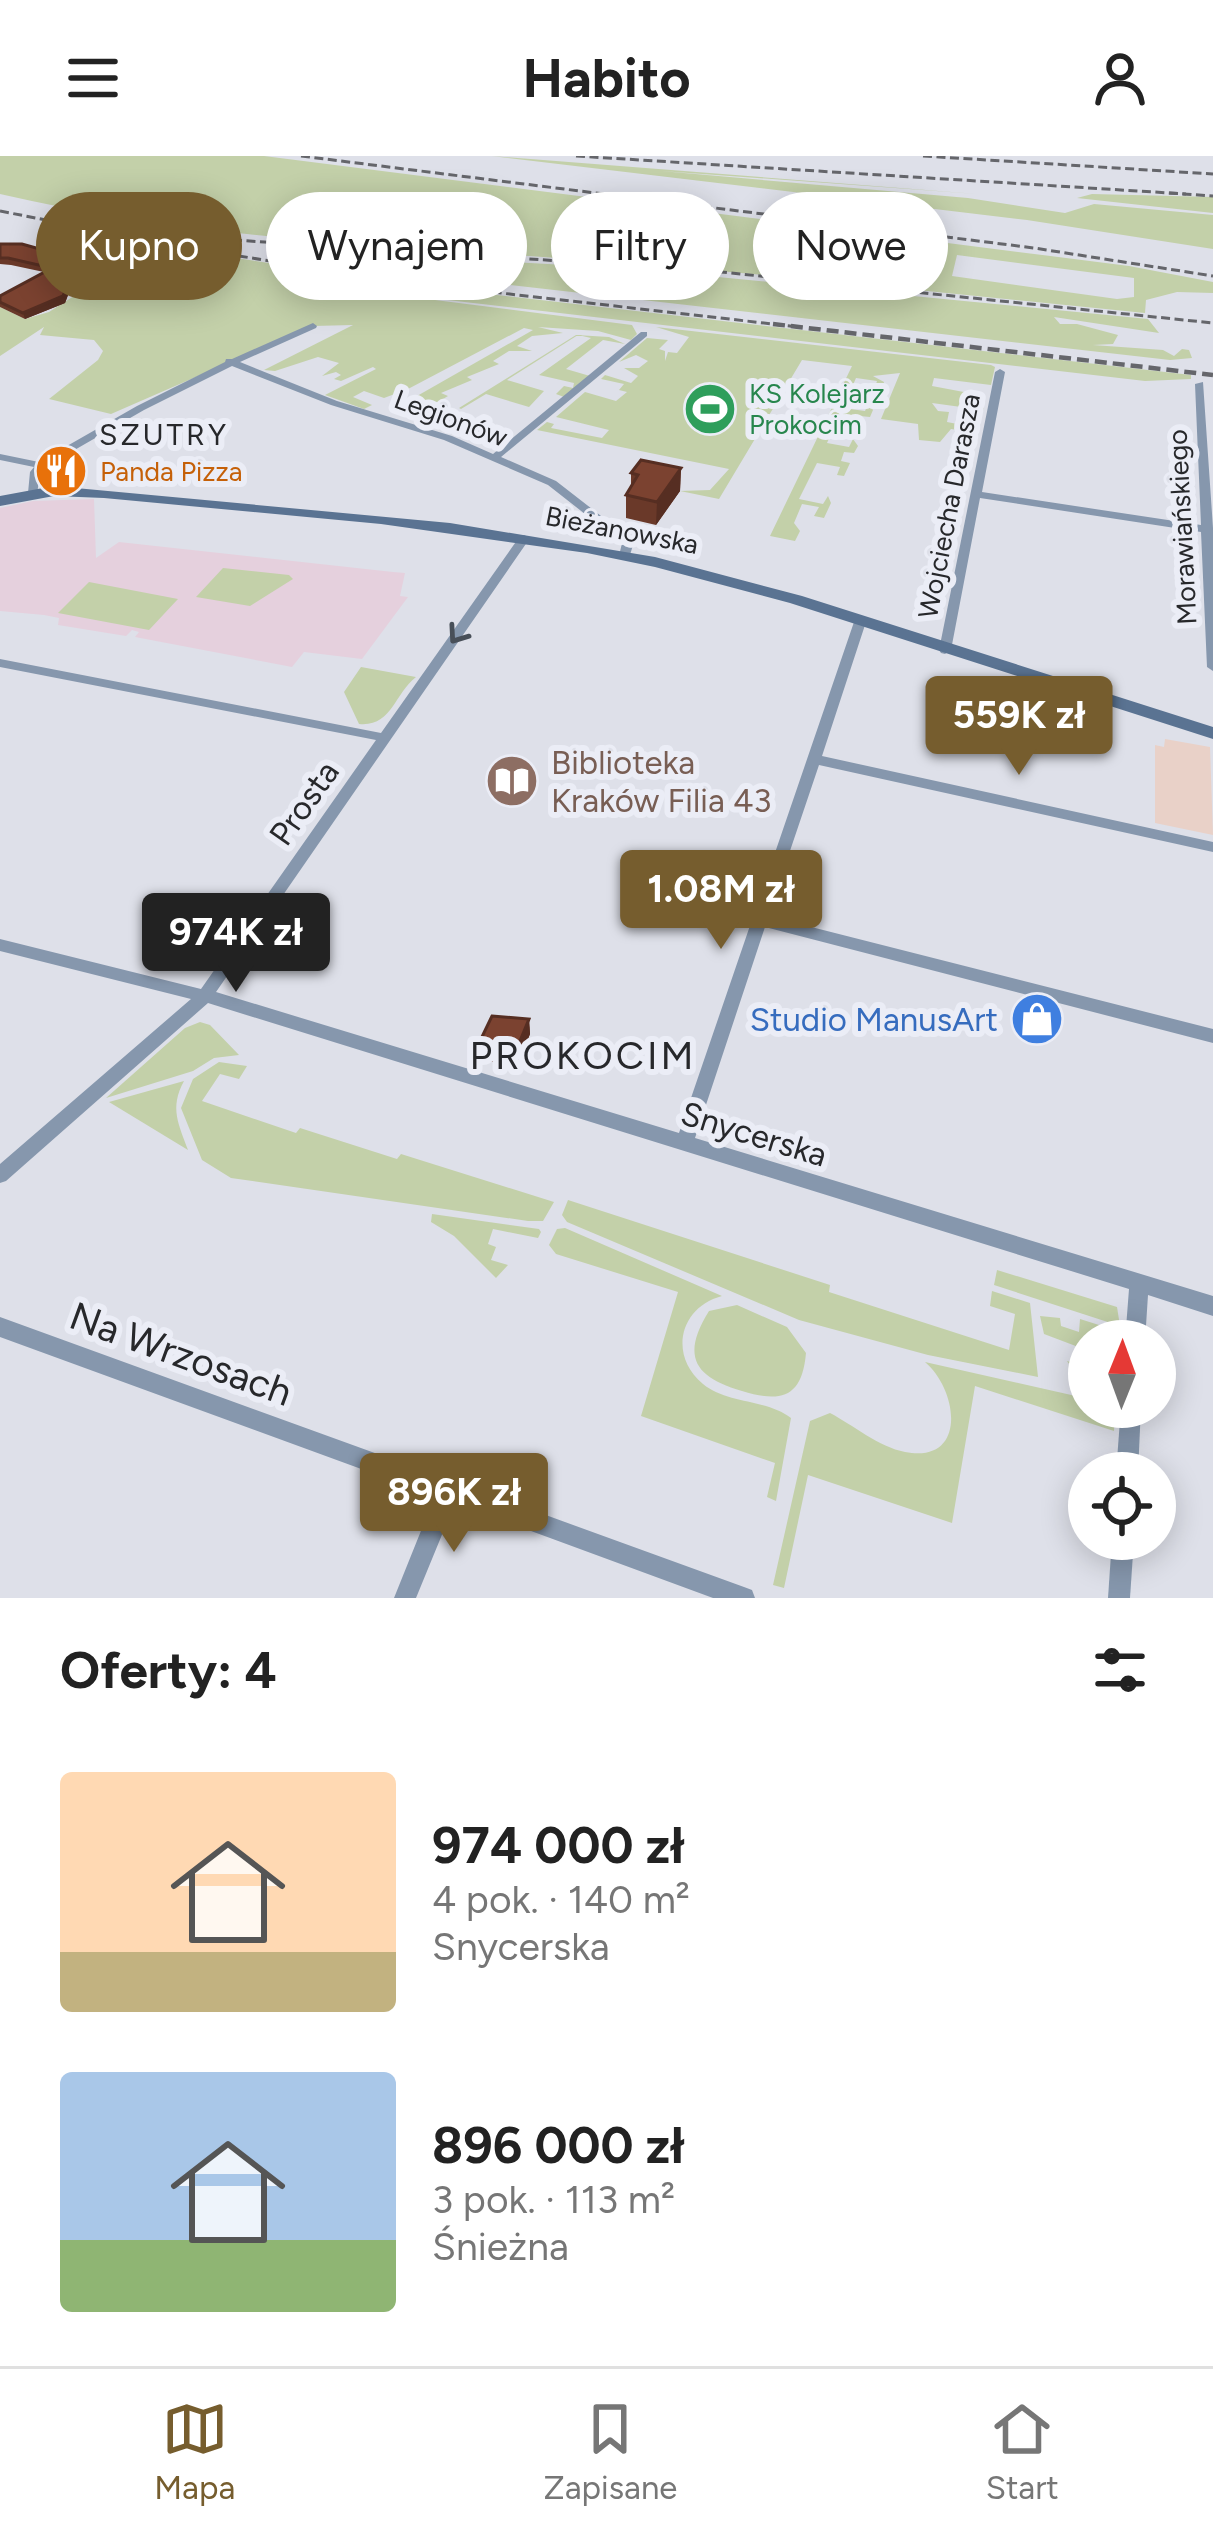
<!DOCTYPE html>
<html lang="pl">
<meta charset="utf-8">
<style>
:root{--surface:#fff;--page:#f2f2f2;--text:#222;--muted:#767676;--line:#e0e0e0;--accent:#765d2e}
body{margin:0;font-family:Figtree,sans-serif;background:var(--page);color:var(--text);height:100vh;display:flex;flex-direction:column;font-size:45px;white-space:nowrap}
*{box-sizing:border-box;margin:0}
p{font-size:39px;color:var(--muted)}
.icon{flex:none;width:66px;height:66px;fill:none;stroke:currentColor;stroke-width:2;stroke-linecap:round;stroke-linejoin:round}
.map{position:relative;height:1442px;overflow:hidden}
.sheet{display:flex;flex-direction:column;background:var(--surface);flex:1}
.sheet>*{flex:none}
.top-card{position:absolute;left:36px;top:36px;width:1143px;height:108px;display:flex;gap:24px}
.needle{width:78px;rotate:1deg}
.controls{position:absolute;left:1068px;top:1164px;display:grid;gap:24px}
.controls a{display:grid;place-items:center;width:108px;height:108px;border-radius:50%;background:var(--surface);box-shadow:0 6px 30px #0003;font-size:60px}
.price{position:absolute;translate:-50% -102px;padding:0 27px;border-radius:12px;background:var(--accent);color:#fff;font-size:39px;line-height:78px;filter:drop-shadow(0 3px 6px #0008)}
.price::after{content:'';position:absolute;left:50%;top:72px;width:36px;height:27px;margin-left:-18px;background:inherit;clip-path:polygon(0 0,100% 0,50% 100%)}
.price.current{background:#222;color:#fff}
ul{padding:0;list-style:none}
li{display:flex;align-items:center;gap:36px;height:300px;padding:0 60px}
li span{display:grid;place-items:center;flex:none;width:336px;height:240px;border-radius:12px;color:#555}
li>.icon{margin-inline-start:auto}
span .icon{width:144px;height:144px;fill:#fffc;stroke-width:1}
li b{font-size:51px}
h2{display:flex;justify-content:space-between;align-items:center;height:144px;padding:0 60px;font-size:51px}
.pill{padding:0 42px;border-radius:54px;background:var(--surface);box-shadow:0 6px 30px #0003;font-size:42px;line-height:108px}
.pill.current{background:var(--accent);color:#fff}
header{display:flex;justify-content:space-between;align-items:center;height:156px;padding:0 60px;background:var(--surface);font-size:54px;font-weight:700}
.tab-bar{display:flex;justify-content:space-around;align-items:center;height:168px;border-top:3px solid var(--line);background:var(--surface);font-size:33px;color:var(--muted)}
.tab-bar a{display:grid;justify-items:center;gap:6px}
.tab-bar .current{color:var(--accent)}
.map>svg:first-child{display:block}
.commercial{fill:#e9d1c8}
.education{fill:#e5d0dd}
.green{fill:#c3d0a9;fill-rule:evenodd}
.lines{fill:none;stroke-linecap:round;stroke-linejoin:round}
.street{fill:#8697ad;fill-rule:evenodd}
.secondary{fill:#5a7392;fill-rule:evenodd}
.rail-far1{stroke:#65666b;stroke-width:3;stroke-dasharray:9 4.5;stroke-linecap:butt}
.rail{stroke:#65666b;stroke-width:4.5;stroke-dasharray:12 6;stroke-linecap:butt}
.wall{fill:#6a3929}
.shaded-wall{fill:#562e22}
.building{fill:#7b4230;stroke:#562e22;stroke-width:3}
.oneway{stroke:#484f58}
.labels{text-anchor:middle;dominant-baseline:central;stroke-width:12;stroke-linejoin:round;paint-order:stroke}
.far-leisure-label{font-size:27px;fill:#27864d;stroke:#ebedf6;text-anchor:start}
.far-street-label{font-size:27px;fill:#27282b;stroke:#ebedf6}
.far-food-label{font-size:27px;fill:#c56008;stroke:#ebedf6;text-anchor:start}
.far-neighbourhood-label{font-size:30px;letter-spacing:3px;fill:#27282b;stroke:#ebedf6}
.education-label{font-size:33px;fill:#785e54;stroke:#ebedf6;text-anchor:start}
.street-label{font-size:33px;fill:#27282b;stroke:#ebedf6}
.shop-label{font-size:33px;fill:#366cbe;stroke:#ebedf6;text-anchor:end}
.quarter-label{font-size:39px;letter-spacing:3px;fill:#27282b;stroke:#ebedf6}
.near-street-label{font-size:39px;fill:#27282b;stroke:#ebedf6}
</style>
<header><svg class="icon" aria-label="menu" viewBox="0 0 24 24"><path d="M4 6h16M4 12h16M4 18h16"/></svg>Habito<svg class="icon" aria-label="person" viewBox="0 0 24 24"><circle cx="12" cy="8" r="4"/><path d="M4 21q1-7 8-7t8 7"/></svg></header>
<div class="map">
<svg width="1213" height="1442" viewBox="0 0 1213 1442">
<rect width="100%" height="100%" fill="#dee0e9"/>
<path class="commercial" d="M 1165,583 L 1210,591 L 1213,679 L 1155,667 L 1155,589 L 1164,591 Z"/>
<path class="education" d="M 94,343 L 96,402 L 119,386 L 393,416 L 405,417 L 400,440 L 408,441 L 362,503 L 304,496 L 292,511 L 135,481 L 139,476 L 132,474 L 126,480 L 58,469 L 59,462 L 44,459 L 0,455 L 0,352 L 33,345 Z"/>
<g class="green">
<path d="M 0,0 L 264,0 L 1129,110 L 1213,126 L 1213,137 L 1177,136 L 1146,144 L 1145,157 C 954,138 763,117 571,103 C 379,89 188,82 0,38 ZM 957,99 L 1134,122 L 1134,141 L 1117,143 L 952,120 Z"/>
<path d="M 492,0 L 977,38 L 661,15 L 968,42 L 1065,57 L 1094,48 L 1213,59 L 1213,93 L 1027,64 Z"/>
<path d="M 1092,38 L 1213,41 L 1213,57 L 1077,42 Z"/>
<path d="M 84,87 L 160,97 L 170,92 L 419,130 L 1191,219 L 1191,223 L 1145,225 L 309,128 L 632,169 L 637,178 L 631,184 L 598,175 L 538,171 L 563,177 L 532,180 L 517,190 L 532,195 L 509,195 L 493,205 L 499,208 L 467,221 L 472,224 L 441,237 L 448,240 L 438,246 L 410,244 L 533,174 L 524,172 L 408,233 L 384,242 L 364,235 L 353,241 L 372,249 L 364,253 L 325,239 L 376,213 L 373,211 L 341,225 L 334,223 L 341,219 L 336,216 L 322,220 L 339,207 L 318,201 L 275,215 L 264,214 L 353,169 L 313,170 L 111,258 L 49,243 L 98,204 L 103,195 L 94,184 L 40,179 L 44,171 L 0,200 L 0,151 L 25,163 L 49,156 L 77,138 L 66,136 L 24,91 L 48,95 Z"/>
<path d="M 280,93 L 636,113 L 1148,163 L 1159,177 L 1054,161 L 1060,168 L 1077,168 L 1118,179 L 1113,188 L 1093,189 L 1163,194 L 1174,200 L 1182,193 L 1189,194 L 1192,202 L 1170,204 L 475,125 L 285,98 Z"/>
<path d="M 656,171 L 991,209 L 995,211 L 991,229 L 934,222 L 932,230 L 985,240 L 983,254 L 932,247 L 938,255 L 949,256 L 947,266 L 978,272 L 976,277 L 951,273 L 940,286 L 919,284 L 918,268 L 881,263 L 900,217 L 873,220 L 884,226 L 883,233 L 875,231 L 877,225 L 856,222 L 843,252 L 865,255 L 868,248 L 873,254 L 870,261 L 860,260 L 857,268 L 866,270 L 861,282 L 854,281 L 856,274 L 834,271 L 827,287 L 849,291 L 853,283 L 858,290 L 854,297 L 844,296 L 841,305 L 850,307 L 844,320 L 837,319 L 840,311 L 817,307 L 799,343 L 823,348 L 828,340 L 831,347 L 824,362 L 814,360 L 819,351 L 802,348 L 794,367 L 800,375 L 795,385 L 770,380 L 852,210 L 802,204 L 719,343 L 680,335 L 710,334 L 729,313 L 537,274 L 547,266 L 554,268 L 551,272 L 602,282 L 609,274 L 556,261 L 585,236 L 616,245 L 627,236 L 619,234 L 624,228 L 601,223 L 605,219 L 631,227 L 638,220 L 624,212 L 639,212 L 648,205 L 636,199 L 619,206 L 647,182 L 668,184 L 659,193 L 665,195 L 665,205 L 668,196 L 677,197 L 689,181 Z"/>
<path d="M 576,179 L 609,181 L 625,188 L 603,184 L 566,213 L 590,220 L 564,241 L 556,238 L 564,230 L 573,232 L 574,227 L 539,219 L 591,182 L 578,179 L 507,224 L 544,235 L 529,251 L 486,238 L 461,253 L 459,252 Z"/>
<path d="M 223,412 L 289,419 L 293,423 L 250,450 L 196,441 Z"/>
<path d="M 89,426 L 178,443 L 149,474 L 58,457 Z"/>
<path d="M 361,511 L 416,521 C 394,538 392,571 359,568 L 344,536 Z"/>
<path d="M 200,866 L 210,869 L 239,899 L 214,902 L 193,915 L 106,942 L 185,872 Z"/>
<path d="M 219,906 L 247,910 L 239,923 L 220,918 L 202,945 L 296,977 L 300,972 L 397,1003 L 401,998 L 554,1046 L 543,1065 L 528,1065 L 231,1022 L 202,1004 L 181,952 L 193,923 Z"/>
<path d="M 184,925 C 169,952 179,969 188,994 L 109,946 Z"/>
<path d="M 568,1044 L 830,1129 L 829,1136 L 1009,1194 L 1015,1158 L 990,1150 L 992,1135 L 1030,1147 L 1038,1221 L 928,1199 L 799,1164 L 567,1066 L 562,1059 Z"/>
<path d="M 432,1058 L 539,1073 L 541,1076 L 538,1082 L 493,1073 L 488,1088 L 496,1091 L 491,1104 L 508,1109 L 496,1122 L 454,1080 L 431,1066 Z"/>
<path d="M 565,1072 L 722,1140 C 680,1151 668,1199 703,1228 C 727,1248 767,1243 791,1262 L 776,1345 L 767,1341 L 775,1307 L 641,1260 L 678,1136 L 556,1098 L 549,1089 L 557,1073 Z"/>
<path d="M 997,1114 L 1117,1151 L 1120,1170 L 994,1129 Z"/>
<path d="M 737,1149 L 787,1171 L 806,1197 C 802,1242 781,1247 742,1235 C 694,1221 681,1200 709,1155 Z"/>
<path d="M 1040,1160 L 1060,1162 L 1061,1170 L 1079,1176 L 1080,1163 L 1118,1175 L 1118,1185 L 1089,1185 L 1089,1236 L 1067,1205 L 1081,1209 L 1081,1192 L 1044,1178 Z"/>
<path d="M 925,1206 L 1089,1243 L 1089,1251 L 1115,1251 L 1114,1275 L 975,1230 L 952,1367 L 808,1319 L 784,1432 L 773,1429 L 810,1265 L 830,1257 C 853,1269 879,1291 905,1296 C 967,1308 959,1235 925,1206 Z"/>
</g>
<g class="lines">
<g class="street">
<path d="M 313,167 L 317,170 L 316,172 L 240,206 L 337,245 L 452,280 L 493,298 L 641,176 L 647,176 L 647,180 L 501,301 L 556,325 L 632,384 L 634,386 L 629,402 L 625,403 L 619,400 L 622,387 L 548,329 L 444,284 L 331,249 L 232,210 L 144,254 L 45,311 L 40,316 L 37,339 L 28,337 L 30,316 L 34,311 L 0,304 L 0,298 L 39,306 L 137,250 L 225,206 L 226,203 L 232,203 Z"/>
<path d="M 1000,213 L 1005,216 L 982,336 L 1201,369 L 1195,228 L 1203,226 L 1213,372 L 1213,515 L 1207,511 L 1201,376 L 980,342 L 951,494 L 945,498 L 941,497 L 939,494 L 995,216 Z"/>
<path d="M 524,379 L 530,382 L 216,836 L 679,977 L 854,466 L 860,462 L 864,463 L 866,466 L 822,600 L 1213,686 L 1213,696 L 819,609 L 768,760 L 1213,873 L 1213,887 L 765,771 L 695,982 L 1213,1140 L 1213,1160 L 1148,1139 L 1145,1185 L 1125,1185 L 1129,1133 L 208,847 L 6,1025 L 0,1027 L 0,1008 L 191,843 L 0,795 L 0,783 L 201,833 L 376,584 L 0,511 L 0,503 L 381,577 L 520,380 Z"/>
<path d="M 0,1161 L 744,1431 L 752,1434 L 755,1442 L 713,1442 L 455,1347 L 416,1442 L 394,1442 L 435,1340 L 0,1181 Z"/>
<path d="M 1121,1251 L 1141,1251 L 1138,1317 L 1116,1317 Z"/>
<path d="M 1112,1383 L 1134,1383 L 1130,1442 L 1108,1442 Z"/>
</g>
<path class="secondary" d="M 54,330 L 450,367 L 655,401 L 802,440 L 1213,571 L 1213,583 L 790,447 L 655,411 L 587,397 L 381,368 L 104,342 L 54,340 L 0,350 L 0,340 Z"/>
<g class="rail-far1">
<path d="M 301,0 L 1034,92 L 1213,120"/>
<path d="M 576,0 L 1186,38"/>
<path d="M 923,0 L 1213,18"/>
<path d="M 1169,37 L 1213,40"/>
<path d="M 0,55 L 188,92 L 404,126 L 799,171"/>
<path d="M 233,84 L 702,114 L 1213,167"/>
</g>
<path class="rail" d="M 773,168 L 1213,219"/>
</g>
<g class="wall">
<path d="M 0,88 L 68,101 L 80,94 L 82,100 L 77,114 L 82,125 L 74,123 L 65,147 L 25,163 L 0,151 L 0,140 L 44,116 L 11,109 L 0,108 Z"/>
<path d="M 681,312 L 680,335 L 656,369 L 626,362 L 626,339 L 631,331 L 631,317 Z"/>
<path d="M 529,863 L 530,878 L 516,912 L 481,903 L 479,887 Z"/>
</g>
<g class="shaded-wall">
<path d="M 80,94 L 82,100 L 76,117 L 74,110 Z"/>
<path d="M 72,117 L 74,123 L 65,147 L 25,163 L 23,157 Z"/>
<path d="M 681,312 L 680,335 L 656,369 L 657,346 Z"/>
<path d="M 529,863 L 530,878 L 516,912 L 515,897 Z"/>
</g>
<g class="building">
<path d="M 0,88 L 22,88 L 68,101 L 80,94 L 74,110 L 80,118 L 72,117 L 63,140 L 23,157 L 0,146 L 0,140 L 52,112 L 8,102 L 0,102 Z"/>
<path d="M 641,304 L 681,312 L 657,346 L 626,339 L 638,319 L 631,317 Z"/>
<path d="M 492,860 L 529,863 L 515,897 L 479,887 Z"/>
</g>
<defs><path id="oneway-chevron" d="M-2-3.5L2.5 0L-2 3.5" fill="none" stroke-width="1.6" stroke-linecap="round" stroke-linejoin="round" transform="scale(3)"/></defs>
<use class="oneway" href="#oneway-chevron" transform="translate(457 479) rotate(125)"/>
<defs>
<g id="stadium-disc" transform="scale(2.7)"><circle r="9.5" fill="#2e9e5b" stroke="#ebedf6"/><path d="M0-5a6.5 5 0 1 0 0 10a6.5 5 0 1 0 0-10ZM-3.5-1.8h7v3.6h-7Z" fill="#fff"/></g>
<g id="restaurant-disc" transform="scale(2.7)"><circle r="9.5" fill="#e8710a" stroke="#ebedf6"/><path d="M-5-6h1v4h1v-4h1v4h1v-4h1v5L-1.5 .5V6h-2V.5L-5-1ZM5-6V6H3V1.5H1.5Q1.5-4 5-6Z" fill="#fff"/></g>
<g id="library-disc" transform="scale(2.7)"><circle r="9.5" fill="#8d6e63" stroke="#ebedf6"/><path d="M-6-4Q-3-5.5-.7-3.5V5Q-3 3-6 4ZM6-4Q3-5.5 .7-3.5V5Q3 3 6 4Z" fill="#fff"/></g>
<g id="shop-disc" transform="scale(2.7)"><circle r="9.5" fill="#3f7fe0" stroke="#ebedf6"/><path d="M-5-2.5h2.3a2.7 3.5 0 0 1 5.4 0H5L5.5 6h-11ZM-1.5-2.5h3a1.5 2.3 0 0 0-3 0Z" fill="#fff"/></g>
</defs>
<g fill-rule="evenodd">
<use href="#stadium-disc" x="710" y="253"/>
<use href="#restaurant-disc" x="61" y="315"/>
<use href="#library-disc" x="512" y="625"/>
<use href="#shop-disc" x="1037" y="863"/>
</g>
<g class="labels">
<g class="far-leisure-label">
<text x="749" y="237">KS Kolejarz<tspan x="749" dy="31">Prokocim</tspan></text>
</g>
<g class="far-street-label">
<text transform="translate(451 262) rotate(20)">Legionów</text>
<text transform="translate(949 350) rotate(-79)">Wojciecha Darasza</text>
<text transform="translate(1182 371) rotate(-93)">Morawiańskiego</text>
<text transform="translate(622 374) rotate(11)">Bieżanowska</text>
</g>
<g class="far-food-label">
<text x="100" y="315">Panda Pizza</text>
</g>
<g class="far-neighbourhood-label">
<text x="164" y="278">SZUTRY</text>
</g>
<g class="education-label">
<text x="551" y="606">Biblioteka<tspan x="551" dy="38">Kraków Filia 43</tspan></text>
</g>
<g class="street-label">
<text transform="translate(304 647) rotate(-55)">Prosta</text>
<text transform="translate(754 978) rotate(17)">Snycerska</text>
</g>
<g class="shop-label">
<text x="998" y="863">Studio ManusArt</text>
</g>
<g class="quarter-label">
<text x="583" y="899">PROKOCIM</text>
</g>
<g class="near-street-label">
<text transform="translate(181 1198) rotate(20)">Na Wrzosach</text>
</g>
</g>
</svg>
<div class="controls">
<a><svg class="needle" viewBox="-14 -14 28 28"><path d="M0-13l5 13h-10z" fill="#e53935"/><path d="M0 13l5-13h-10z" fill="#767676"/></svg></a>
<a><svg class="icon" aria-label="locate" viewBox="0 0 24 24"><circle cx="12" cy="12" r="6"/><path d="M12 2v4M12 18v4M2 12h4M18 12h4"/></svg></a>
</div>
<b class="price" style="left:1019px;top:622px">559K zł</b>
<b class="price" style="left:721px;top:796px">1.08M zł</b>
<b class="price current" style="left:236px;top:839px">974K zł</b>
<b class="price" style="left:454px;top:1399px">896K zł</b>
<div class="top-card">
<a class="pill current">Kupno</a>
<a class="pill">Wynajem</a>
<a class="pill">Filtry</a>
<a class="pill">Nowe</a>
</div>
</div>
<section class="sheet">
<h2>Oferty: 4<svg class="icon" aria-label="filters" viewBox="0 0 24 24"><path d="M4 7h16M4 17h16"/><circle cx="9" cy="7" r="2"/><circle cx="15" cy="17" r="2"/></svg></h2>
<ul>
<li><span style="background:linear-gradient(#ffd9b3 75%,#c2b280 0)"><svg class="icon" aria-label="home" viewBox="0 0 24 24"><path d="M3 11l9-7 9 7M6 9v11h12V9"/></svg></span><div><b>974 000 zł</b><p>4 pok. · 140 m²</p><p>Snycerska</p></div></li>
<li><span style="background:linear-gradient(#a9c7e8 70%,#8fb573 0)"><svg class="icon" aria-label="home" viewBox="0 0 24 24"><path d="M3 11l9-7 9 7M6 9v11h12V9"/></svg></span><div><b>896 000 zł</b><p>3 pok. · 113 m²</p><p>Śnieżna</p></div></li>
</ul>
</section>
<nav class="tab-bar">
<a class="current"><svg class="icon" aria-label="map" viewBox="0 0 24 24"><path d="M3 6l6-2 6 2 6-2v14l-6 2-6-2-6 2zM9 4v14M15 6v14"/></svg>Mapa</a>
<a><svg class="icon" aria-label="saved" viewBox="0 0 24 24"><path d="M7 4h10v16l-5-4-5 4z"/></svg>Zapisane</a>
<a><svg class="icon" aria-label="home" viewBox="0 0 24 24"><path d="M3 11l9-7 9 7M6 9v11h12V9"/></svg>Start</a>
</nav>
